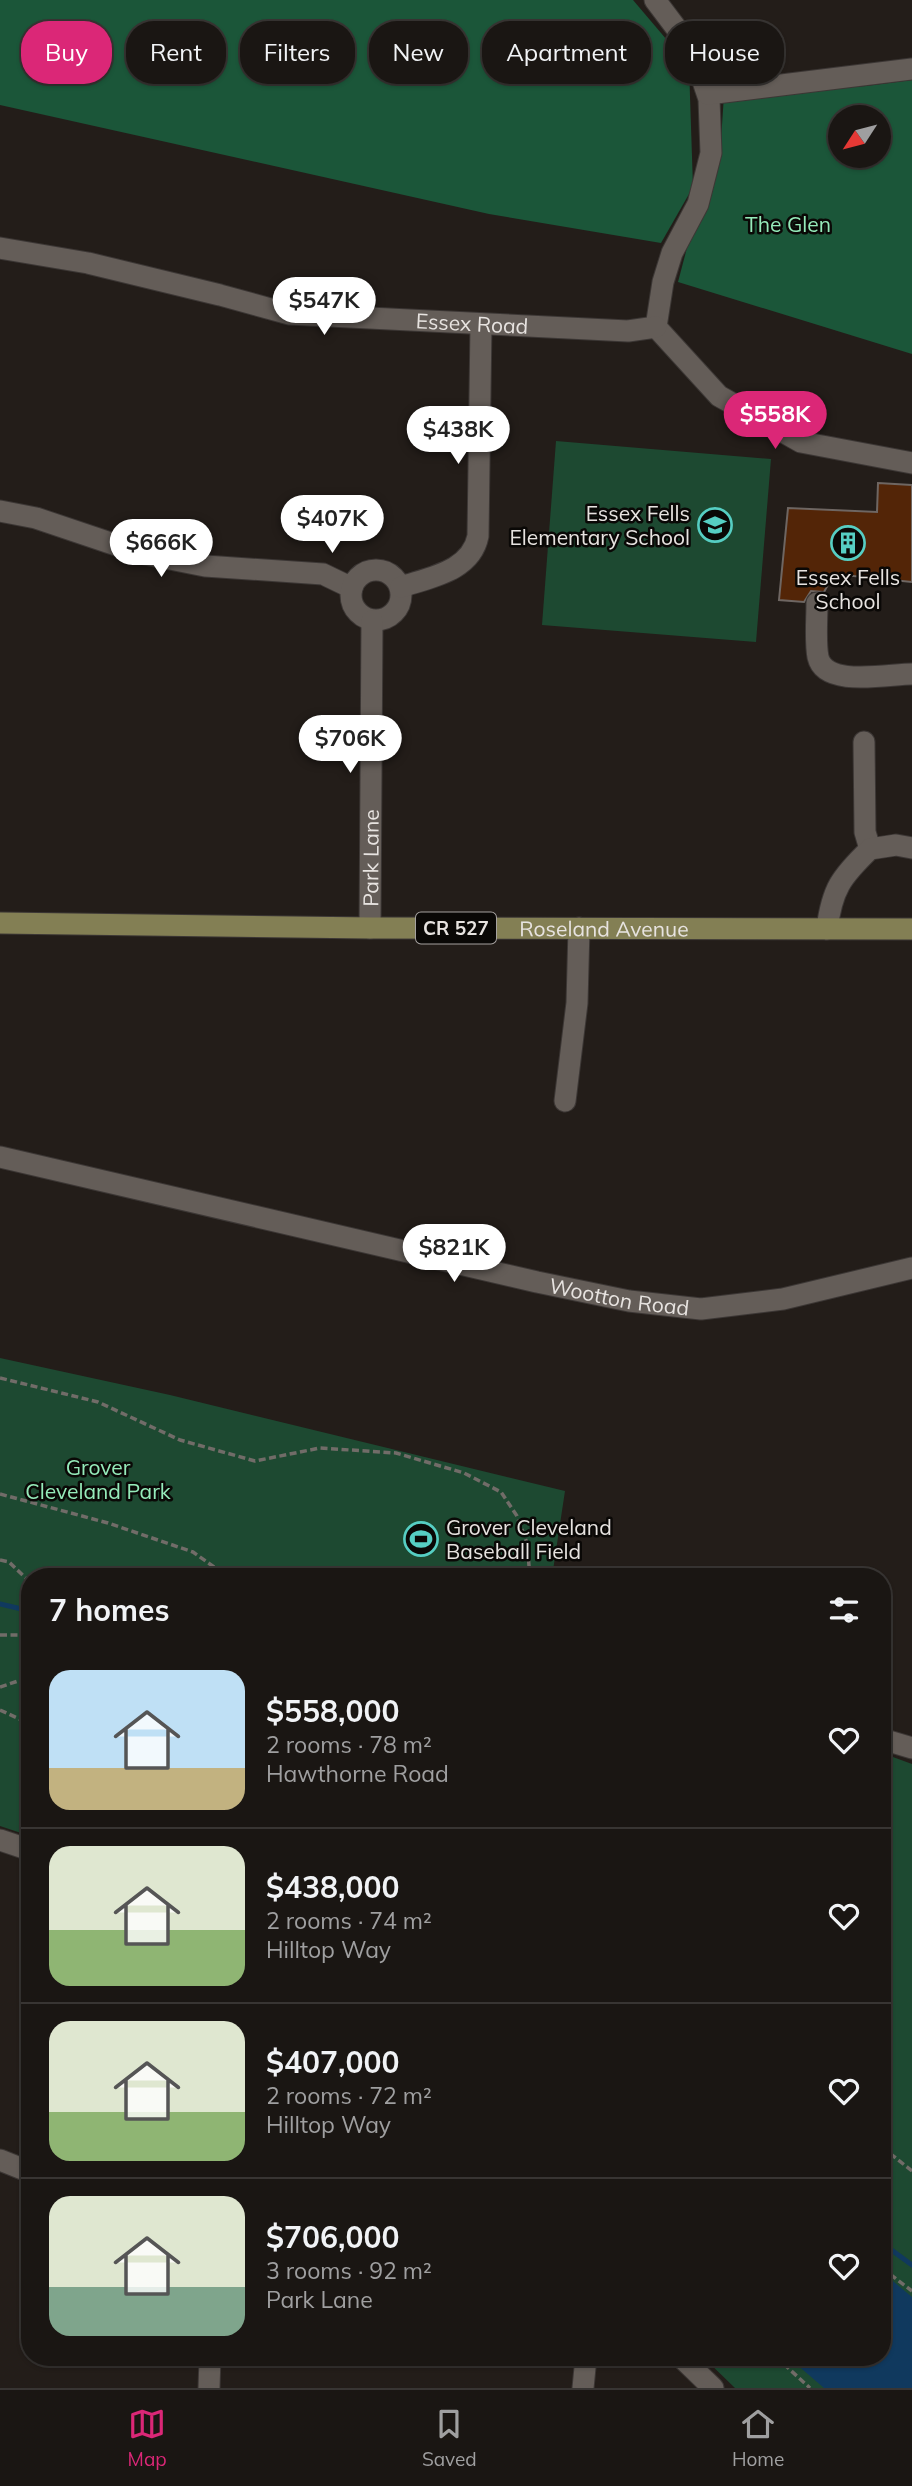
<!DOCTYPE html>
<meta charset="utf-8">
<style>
:root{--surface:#1a1613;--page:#231f1c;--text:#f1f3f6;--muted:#9f9fa0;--line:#383533;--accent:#db2777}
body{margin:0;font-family:Mulish,sans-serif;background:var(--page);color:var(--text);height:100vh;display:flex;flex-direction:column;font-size:26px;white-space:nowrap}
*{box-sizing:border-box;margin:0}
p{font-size:23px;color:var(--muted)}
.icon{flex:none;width:38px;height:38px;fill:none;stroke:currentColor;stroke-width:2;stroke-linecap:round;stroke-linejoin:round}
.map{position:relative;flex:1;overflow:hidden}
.sheet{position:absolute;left:21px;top:1568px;width:870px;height:798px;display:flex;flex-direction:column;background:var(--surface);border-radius:28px;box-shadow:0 2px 5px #0004,0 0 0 2px var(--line)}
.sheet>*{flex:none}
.hud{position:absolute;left:21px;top:21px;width:872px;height:63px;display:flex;gap:14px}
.needle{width:46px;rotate:234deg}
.controls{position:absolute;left:828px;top:105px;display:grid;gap:14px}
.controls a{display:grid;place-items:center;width:63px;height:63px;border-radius:50%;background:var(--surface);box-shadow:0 2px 5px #0004,0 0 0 2px var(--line);font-size:35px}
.price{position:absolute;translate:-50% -60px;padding:0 16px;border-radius:24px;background:#fff;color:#222;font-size:23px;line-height:46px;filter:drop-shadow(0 2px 4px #0008)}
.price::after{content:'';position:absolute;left:50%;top:42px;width:21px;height:16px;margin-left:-10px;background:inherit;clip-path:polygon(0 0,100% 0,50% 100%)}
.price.active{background:var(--accent);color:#fff}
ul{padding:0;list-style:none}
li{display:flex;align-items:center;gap:21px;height:175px;padding:0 28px}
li+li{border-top:2px solid var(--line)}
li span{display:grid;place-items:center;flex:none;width:196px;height:140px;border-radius:21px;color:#555}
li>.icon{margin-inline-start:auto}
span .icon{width:84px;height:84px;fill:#fffc;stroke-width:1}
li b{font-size:30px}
h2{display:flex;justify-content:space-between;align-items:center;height:84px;padding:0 28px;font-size:30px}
.chip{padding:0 24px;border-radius:28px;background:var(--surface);box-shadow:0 2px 5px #0004,0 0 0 2px var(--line);font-size:24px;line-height:63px}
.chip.active{background:var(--accent);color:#fff}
.tabs{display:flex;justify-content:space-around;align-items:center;height:98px;border-top:2px solid var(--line);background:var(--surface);font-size:19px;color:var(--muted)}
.tabs a{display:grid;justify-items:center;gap:4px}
.tabs .active{color:var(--accent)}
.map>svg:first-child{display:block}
.green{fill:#1d4931}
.forest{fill:#1b5639;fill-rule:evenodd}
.water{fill:#10395e}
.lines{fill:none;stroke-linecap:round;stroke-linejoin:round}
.stream{stroke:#10395e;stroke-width:5}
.building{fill:#532507;stroke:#6e6662;stroke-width:2}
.minor-casing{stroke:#3c3735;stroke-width:23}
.major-casing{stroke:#3c3735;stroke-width:23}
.path{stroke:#716c68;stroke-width:3.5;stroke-dasharray:7 3.5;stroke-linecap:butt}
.minor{stroke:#645d58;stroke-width:21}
.major{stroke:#837f54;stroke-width:21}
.labels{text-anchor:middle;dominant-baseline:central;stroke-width:5;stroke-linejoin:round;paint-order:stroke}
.shield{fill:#0a0806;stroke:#a5a19f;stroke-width:2}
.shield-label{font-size:19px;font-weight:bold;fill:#e7e3e0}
.park-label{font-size:21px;fill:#95ebba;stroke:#0a0806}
.street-label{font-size:21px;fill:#e7e3e0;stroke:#0a0806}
.poi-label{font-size:21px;fill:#e7e3e0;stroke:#0a0806;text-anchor:end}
</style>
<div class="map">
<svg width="912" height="2388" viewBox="0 0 912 2388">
<rect width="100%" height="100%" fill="#231d19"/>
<g class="green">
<path d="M 556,441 L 771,459 L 756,642 L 542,625 Z"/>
<path d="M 0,1358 L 170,1395 L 565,1491 L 552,1577 L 30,1577 L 30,1836 L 0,1826 Z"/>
<path d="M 882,1753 L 912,1764 L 912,2388 L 735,2388 L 703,2357 L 882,2357 Z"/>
</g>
<g class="forest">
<path d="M 0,0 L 633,0 L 689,66 L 693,187 L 661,243 L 489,214 L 0,105 Z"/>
<path d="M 912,80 L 912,354 L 678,282 L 688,244 L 720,155 L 724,95 L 866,86 ZM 840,117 L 878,117 L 878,156 L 840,156 Z"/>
</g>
<path class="water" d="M 882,2272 L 912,2297 L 912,2388 L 824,2388 L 788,2357 L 882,2357 Z"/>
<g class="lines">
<g class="stream">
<path d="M 0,1604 L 30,1611"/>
<path d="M 882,2243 L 912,2265"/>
</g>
</g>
<path class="building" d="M 878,483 L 912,485 L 912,582 L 834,574 L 824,592 L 811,591 L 804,602 L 779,600 L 788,508 L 877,512 Z"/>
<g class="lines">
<g class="minor-casing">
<g id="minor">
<path d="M 655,0 L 692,49 L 709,99 L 711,153 L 698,204 L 672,253 L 663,282 L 656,327 L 719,396 L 801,442 L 912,463"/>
<path d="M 708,94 L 912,69"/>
<path id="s1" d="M 0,248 L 88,263 L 220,295 L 289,314 L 628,331 L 656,327"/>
<path d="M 0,511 L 36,518 L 140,553 L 205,566 L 323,574 L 352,588"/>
<circle cx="376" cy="595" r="25"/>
<path d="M 401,587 C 431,577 471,571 478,536 L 481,324"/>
<path d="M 817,603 C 817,620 815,641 818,657 C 825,688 888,674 912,674"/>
<path d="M 864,742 L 865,832 L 870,849"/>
<path id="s2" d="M 370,928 L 372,621"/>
<path d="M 827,929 C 832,889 841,877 870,849 L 896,845 L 912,848"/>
<path d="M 565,1101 L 577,1003 L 579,928"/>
<path id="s3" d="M 0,1157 L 537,1282 L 629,1301 L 701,1309 L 783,1299 L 912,1268"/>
<path d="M 882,1739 L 912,1748"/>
<path d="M 0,1840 L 30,1850"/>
<path d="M 0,2160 L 30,2172"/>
<path d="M 681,2357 L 713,2388"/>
<path d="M 209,2388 L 210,2357"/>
<path d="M 583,2388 L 586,2357"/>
</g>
</g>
<g class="major-casing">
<g id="major">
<path id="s4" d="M 0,923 L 370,928 L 912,929"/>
</g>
</g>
<g class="path">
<path d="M 0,1378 L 98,1402 L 180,1440 L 255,1461 L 320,1448 L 396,1453 L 464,1473 L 501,1492 L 517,1516 L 527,1543 L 530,1577"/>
<path d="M 0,1494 L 108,1523 L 193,1552 L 228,1577"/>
<path d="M 0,1560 L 9,1562 L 30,1582"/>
<path d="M 0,1635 L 21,1635 L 30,1644"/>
<path d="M 0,1687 L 30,1677"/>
<path d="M 0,1710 L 30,1724"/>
<path d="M 882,2147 L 912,2171"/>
<path d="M 882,2268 L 912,2291"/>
<path d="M 776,2357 L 810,2388"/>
</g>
<use href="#minor" class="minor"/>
<use href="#major" class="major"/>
</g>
<defs>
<g id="school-ring" transform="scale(1.75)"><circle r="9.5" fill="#0a0806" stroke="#56cec3" stroke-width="1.5"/><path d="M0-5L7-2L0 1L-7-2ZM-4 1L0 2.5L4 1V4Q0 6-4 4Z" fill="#56cec3"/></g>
<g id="building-ring" transform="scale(1.75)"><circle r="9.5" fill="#0a0806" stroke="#56cec3" stroke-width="1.5"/><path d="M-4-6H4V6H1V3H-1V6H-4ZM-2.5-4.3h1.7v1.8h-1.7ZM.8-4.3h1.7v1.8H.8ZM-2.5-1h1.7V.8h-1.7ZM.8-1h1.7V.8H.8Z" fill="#56cec3"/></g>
<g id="stadium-ring" transform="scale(1.75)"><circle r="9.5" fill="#0a0806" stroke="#56cec3" stroke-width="1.5"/><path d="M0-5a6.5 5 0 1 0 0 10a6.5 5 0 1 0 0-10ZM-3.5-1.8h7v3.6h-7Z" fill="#56cec3"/></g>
</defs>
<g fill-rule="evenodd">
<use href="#school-ring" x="715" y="525"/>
<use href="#building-ring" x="848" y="543"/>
<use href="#stadium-ring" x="421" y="1539"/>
</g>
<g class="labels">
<rect class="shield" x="416" y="912.5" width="80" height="31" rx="5"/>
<g class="shield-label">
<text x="456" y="928">CR 527</text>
</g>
<g class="park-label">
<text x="788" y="224">The Glen</text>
<text x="98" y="1467">Grover<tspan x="98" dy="24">Cleveland Park</tspan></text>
</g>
<g class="street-label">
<text stroke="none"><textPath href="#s1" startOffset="480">Essex Road</textPath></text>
<text stroke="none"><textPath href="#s2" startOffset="70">Park Lane</textPath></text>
<text stroke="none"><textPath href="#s4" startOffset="604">Roseland Avenue</textPath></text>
<text stroke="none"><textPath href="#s3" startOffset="635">Wootton Road</textPath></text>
</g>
<g class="poi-label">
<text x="690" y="513">Essex Fells<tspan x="690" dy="24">Elementary School</tspan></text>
<text x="848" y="577" text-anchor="middle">Essex Fells<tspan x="848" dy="24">School</tspan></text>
<text x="446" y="1527" text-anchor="start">Grover Cleveland<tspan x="446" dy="24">Baseball Field</tspan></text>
</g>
</g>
</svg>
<div class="controls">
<a><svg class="needle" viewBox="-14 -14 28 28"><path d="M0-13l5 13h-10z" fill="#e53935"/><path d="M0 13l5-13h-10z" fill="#9f9fa0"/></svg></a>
</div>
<b class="price" style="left:324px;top:337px">$547K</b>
<b class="price active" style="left:775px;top:451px">$558K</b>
<b class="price" style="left:458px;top:466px">$438K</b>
<b class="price" style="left:332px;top:555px">$407K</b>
<b class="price" style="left:161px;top:579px">$666K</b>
<b class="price" style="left:350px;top:775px">$706K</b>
<b class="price" style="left:454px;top:1284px">$821K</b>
<div class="hud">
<a class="chip active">Buy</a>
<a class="chip">Rent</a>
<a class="chip">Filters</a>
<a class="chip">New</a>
<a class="chip">Apartment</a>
<a class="chip">House</a>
</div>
<section class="sheet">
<h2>7 homes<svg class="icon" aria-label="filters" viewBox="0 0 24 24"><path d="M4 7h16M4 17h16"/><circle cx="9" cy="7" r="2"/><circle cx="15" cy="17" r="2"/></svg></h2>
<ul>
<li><span style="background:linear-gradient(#bfe0f5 70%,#c2b280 0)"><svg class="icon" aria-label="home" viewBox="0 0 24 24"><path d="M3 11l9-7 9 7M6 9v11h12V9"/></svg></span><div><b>$558,000</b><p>2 rooms · 78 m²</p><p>Hawthorne Road</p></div><svg class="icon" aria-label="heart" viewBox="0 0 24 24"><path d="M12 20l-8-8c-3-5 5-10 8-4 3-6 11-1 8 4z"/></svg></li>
<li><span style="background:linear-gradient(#dfe7d0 60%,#8fb573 0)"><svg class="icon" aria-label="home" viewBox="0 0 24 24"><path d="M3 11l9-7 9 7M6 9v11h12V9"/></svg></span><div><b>$438,000</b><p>2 rooms · 74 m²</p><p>Hilltop Way</p></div><svg class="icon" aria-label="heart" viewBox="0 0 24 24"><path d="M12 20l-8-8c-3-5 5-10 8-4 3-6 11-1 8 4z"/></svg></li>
<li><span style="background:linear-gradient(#dfe7d0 65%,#8fb573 0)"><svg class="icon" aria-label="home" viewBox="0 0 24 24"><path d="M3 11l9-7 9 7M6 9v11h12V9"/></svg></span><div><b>$407,000</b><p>2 rooms · 72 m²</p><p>Hilltop Way</p></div><svg class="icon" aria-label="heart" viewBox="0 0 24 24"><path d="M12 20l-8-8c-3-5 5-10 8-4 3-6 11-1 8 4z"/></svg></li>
<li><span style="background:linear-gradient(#dfe7d0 65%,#7fa58c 0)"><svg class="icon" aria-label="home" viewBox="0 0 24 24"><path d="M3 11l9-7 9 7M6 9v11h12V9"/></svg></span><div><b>$706,000</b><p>3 rooms · 92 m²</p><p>Park Lane</p></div><svg class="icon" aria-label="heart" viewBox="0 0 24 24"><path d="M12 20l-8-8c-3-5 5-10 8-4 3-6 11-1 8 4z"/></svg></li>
</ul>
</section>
</div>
<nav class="tabs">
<a class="active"><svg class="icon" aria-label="map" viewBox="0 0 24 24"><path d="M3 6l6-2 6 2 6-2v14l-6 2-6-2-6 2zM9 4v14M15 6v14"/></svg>Map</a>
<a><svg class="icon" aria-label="saved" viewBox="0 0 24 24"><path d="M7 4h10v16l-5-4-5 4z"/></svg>Saved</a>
<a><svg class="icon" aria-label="home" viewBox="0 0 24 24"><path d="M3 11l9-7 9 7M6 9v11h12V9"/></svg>Home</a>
</nav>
